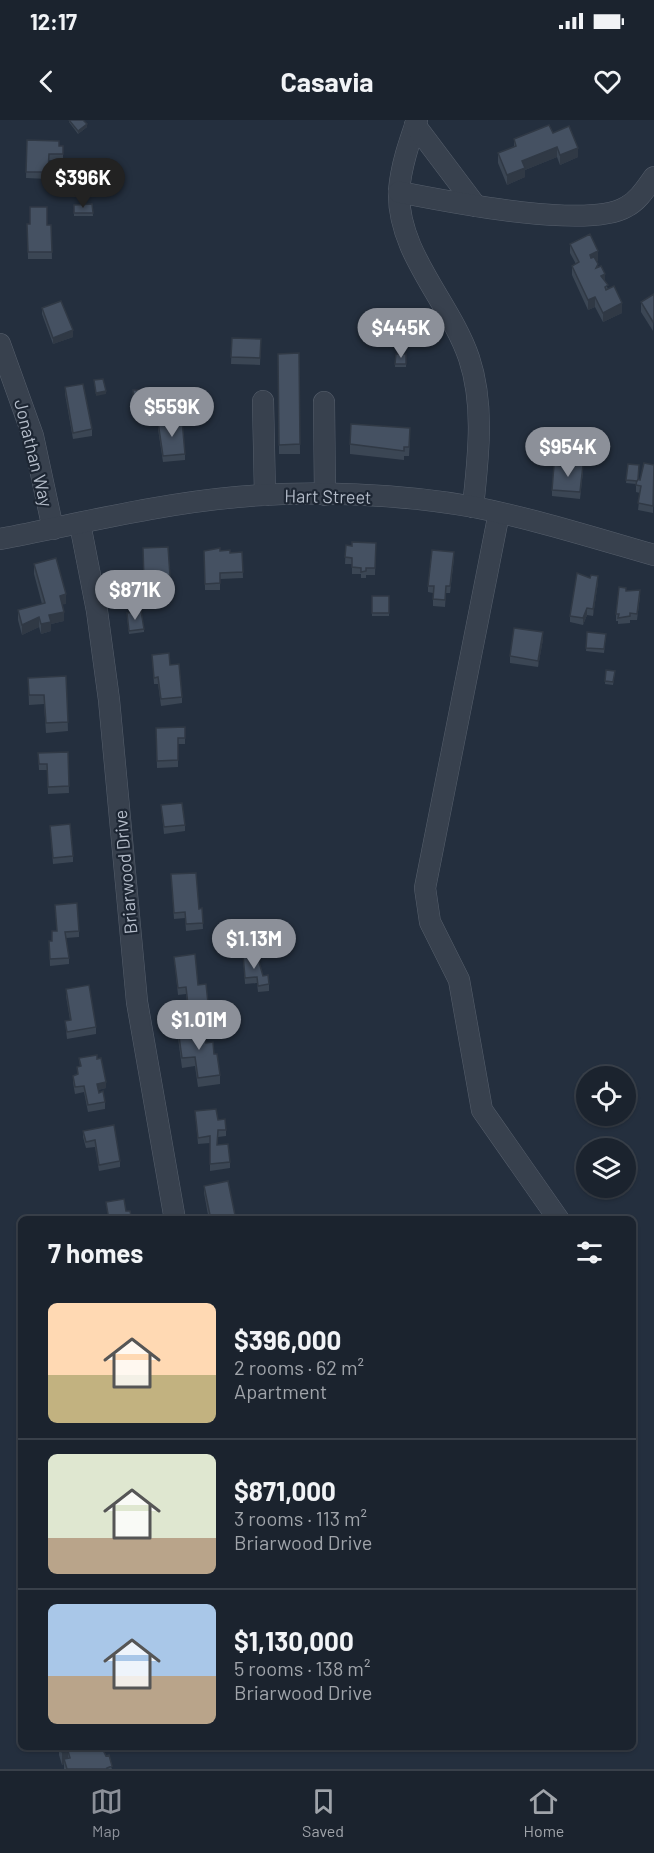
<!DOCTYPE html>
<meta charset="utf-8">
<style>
:root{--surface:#1b232e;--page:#242b36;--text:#f1f3f6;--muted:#a0a4aa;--line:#39404a;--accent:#8c9099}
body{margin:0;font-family:Barlow,sans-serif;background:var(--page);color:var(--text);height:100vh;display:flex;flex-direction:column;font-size:22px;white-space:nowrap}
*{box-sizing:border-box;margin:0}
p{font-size:20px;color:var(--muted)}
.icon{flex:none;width:33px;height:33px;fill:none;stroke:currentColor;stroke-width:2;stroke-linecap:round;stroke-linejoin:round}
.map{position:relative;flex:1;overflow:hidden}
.side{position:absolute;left:18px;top:1096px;width:618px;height:534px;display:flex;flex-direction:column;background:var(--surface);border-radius:9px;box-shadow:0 2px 4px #0004,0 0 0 2px var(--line)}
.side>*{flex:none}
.tools{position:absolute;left:576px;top:946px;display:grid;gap:12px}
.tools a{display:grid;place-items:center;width:60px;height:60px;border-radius:50%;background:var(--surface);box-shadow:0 2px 4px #0004,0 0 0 2px var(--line);font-size:30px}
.price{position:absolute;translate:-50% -51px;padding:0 14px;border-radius:21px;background:var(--accent);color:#fff;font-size:20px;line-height:39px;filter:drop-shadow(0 2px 3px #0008)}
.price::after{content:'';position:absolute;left:50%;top:36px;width:18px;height:14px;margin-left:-9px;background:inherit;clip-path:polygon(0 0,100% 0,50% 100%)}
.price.active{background:#222;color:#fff}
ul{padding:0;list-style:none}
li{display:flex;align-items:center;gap:18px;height:150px;padding:0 30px}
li+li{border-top:2px solid var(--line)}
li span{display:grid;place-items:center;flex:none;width:168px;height:120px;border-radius:9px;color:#555}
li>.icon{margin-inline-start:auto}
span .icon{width:72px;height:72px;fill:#fffc;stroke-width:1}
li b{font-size:26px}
h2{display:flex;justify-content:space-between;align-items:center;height:72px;padding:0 30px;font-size:26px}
.status{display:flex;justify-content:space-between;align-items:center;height:42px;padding:0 30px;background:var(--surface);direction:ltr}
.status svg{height:16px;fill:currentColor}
header{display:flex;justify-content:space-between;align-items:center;height:78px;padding:0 30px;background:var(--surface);font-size:27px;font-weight:700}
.dock{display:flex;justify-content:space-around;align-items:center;height:84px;border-top:2px solid var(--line);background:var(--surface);font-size:16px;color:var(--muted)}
.dock a{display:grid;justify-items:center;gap:3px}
.dock .active{color:var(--accent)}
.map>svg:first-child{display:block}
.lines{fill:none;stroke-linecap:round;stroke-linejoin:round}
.minor-casing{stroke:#565f6c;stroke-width:22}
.minor{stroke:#38414e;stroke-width:21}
.wall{fill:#3b4654}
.shaded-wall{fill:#303945}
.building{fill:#455162;stroke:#303945;stroke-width:1.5}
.labels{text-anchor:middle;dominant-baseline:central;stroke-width:4.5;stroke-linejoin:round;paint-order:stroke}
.street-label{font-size:18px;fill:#b4bcc9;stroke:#1d2633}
</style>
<div class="status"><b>12:17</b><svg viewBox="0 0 49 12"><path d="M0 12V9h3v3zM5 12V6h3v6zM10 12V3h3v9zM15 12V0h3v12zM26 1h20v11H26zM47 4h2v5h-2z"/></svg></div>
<header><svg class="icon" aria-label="back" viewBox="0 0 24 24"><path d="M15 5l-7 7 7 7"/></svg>Casavia<svg class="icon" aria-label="heart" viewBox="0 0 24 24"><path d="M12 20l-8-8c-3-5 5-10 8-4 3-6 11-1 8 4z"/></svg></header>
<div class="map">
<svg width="654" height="1649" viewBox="0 0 654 1649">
<rect width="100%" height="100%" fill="#242f3e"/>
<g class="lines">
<g class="minor-casing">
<g id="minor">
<path d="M 417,0 C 409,23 401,46 399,71 C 397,133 450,182 469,238 C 485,286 478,338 473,387"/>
<path d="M 415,5 L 476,86"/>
<path d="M 399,72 C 446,81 587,110 626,87 C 638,81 646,68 654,57"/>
<path d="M 0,224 L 33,316 L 53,409"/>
<path d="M 263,281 L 265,375"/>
<path d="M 324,282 L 325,375"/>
<path d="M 499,393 L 425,768 L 430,802 L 459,860 L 482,990 L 559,1100"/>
<path d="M 80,404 L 97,491 L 109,580 L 137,882 L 175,1100"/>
<path d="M 0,419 C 78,404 158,384 237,377 C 310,370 402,374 474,387 C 534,399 595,418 654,435"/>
</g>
</g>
<use href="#minor" class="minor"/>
</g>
<g class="wall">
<path d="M 69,0 L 83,0 L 87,7 L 78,14 L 69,2 Z"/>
<path d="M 553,13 L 578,37 L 560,45 L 557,37 L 525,50 L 525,57 L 507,65 L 498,43 L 498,33 L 514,27 L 514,19 Z"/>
<path d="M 27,20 L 59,26 L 63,26 L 63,41 L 49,40 L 48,59 L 26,58 Z"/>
<path d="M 92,84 L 93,96 L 74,96 L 74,85 Z"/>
<path d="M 27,104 L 51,105 L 52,139 L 28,139 Z"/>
<path d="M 570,124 L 598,141 L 597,141 L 598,147 L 608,169 L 622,193 L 603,202 L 595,187 L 588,190 L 572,155 L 572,146 L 576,144 L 570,133 Z"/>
<path d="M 654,174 L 653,211 L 641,192 L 641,182 Z"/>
<path d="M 42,188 L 73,217 L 53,224 L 42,194 Z"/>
<path d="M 232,218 L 261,219 L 260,245 L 231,244 Z"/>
<path d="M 299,233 L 300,334 L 279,334 L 278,234 Z"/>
<path d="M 396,234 L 406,234 L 406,247 L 395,247 Z"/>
<path d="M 65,267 L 92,309 L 92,316 L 73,319 L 65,274 Z"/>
<path d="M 133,270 L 151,288 L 151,291 L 134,292 Z"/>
<path d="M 158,302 L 185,334 L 185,340 L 163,342 L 158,309 Z"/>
<path d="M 410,318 L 409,336 L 404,336 L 404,340 L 350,334 L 350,324 Z"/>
<path d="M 628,344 L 638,359 L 640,360 L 654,345 L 653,393 L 638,390 L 640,373 L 636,372 L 636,364 L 626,363 Z"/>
<path d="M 583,351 L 580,379 L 552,376 L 552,370 Z"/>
<path d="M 376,423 L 375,455 L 366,455 L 366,458 L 361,458 L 361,454 L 352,454 L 352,444 L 345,444 L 346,425 L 352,426 Z"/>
<path d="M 168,427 L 170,462 L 152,463 L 152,467 L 144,467 L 143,428 Z"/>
<path d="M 204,431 L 220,431 L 230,433 L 242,432 L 243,458 L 220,459 L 220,470 L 205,470 Z"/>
<path d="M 454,438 L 450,473 L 446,473 L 445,487 L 433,486 L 433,473 L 428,472 L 428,466 Z"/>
<path d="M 34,444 L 66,484 L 62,484 L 64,501 L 51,504 L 51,511 L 41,514 L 39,507 L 22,515 L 18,500 L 18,490 L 42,484 L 34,454 Z"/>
<path d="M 598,462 L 593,496 L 587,495 L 583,505 L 570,502 L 570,496 Z"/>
<path d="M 626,471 L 640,476 L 637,500 L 630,500 L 630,503 L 618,504 L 618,501 L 616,501 L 616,494 Z"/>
<rect x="372" y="476" width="17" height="20"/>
<path d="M 127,497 L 144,509 L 144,512 L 129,514 Z"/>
<path d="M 587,512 L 606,514 L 604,533 L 586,531 Z"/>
<path d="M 543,519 L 538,547 L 510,543 L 510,536 Z"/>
<path d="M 152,535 L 170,545 L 182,577 L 182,583 L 161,586 L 158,564 L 154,564 Z"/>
<path d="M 606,550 L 615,551 L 613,565 L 605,564 Z"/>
<path d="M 66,556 L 68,611 L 46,613 L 44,584 L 29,585 L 28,558 Z"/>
<path d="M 185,607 L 185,624 L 178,624 L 178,647 L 157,648 L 156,608 Z"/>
<path d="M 68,632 L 69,673 L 48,674 L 47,650 L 39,650 L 38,633 Z"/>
<path d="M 161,685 L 185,705 L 185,711 L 164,714 Z"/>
<path d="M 50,706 L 73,736 L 73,742 L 53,744 Z"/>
<path d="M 171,754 L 199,789 L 202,788 L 203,809 L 186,811 L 185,798 L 174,799 Z"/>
<path d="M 52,811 L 79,811 L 79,817 L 66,818 L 69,838 L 69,844 L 50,846 L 49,821 L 52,821 Z"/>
<path d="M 243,834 L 254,842 L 269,864 L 269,871 L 258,872 L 257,863 L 245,864 Z"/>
<path d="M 174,837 L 198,865 L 208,883 L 208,890 L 188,892 L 186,874 L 178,875 Z"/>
<path d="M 66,869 L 96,907 L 96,914 L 67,919 L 65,901 L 70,900 L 66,876 Z"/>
<path d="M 178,909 L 206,923 L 214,934 L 220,955 L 220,964 L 198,967 L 195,946 L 182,948 L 178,918 Z"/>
<path d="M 79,938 L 106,968 L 98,970 L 99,973 L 105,982 L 105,989 L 88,992 L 84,972 L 75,974 L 73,962 L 73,956 L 77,955 L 77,947 L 80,947 Z"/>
<path d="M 195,991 L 218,1000 L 226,1010 L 226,1016 L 218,1017 L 217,1025 L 230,1042 L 230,1048 L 210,1051 L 210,1023 L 198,1024 Z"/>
<path d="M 83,1011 L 120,1041 L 120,1047 L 99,1051 L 95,1027 L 86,1028 L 83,1017 Z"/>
<path d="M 204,1066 L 236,1100 L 209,1100 L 204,1073 Z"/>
<path d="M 59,1628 L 105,1628 L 105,1633 L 112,1649 L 64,1649 L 64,1644 L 62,1645 L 59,1635 Z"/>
</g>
<g class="shaded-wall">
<path d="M 87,4 L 87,7 L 78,14 L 78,11 Z"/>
<path d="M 557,27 L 557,37 L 525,50 L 525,57 L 507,65 L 507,55 L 522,41 Z"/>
<path d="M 578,28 L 578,37 L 560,45 L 560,35 Z"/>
<path d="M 598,131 L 598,141 L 590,145 L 590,135 Z"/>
<path d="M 605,154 L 605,164 L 601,156 Z"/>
<path d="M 595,177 L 595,187 L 588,190 L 588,180 Z"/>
<path d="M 622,183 L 622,193 L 603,202 L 603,193 Z"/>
<path d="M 73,210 L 73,217 L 53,224 L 53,218 Z"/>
<path d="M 106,271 L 106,274 L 96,276 L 96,273 Z"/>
<path d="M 598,456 L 598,462 L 593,496 L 593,489 Z"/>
<path d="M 66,474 L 66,484 L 60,485 L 60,476 Z"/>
<path d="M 587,488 L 587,495 L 583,505 L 583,498 Z"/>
<path d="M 64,492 L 64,501 L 51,504 L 51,511 L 41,514 L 41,504 L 49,495 Z"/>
<path d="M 39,497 L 39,507 L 22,515 L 22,505 Z"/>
<path d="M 543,512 L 543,519 L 538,547 L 538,541 Z"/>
<path d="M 106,962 L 106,968 L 97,970 L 97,964 Z"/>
<path d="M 68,1631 L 68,1643 L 64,1639 L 64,1644 L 62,1645 L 62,1632 Z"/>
</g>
<g class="building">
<path d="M 69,0 L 83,0 L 87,4 L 78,11 Z"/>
<path d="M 549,5 L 553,13 L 569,6 L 578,28 L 560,35 L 557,27 L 522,41 L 525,48 L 507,55 L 498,33 L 516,26 L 514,19 Z"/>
<path d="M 27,20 L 59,21 L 59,26 L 63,26 L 63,34 L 49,34 L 48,52 L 26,52 Z"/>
<path d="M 92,84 L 93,93 L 74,93 L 74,85 Z"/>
<path d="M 30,87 L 47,87 L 47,105 L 51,105 L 52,132 L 28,132 L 27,104 L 30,104 Z"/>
<path d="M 590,114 L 598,131 L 590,135 L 591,138 L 594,137 L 598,144 L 596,148 L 601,146 L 605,154 L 601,156 L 608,165 L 605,167 L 606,170 L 614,166 L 622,183 L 603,193 L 595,177 L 588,180 L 572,146 L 579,142 L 570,124 Z"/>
<path d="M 654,174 L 654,201 L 653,202 L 641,182 Z"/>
<path d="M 61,181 L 73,210 L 53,218 L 42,188 Z"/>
<path d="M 232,218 L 261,219 L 260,238 L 231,237 Z"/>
<path d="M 299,233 L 300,324 L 279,325 L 278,234 Z"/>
<path d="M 396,234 L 406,234 L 406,244 L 395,244 Z"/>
<path d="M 103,259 L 106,271 L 96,273 L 94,260 Z"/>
<path d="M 83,264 L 92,309 L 73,313 L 65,267 Z"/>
<path d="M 133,270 L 150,270 L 151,288 L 134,289 Z"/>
<path d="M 182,300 L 185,334 L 163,336 L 158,302 Z"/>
<path d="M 351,304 L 410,308 L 409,327 L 404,327 L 404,331 L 350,324 Z"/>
<path d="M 562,343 L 583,345 L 580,372 L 552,370 L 554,345 L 562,346 Z"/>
<path d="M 644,343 L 654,345 L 653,386 L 638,383 L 641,366 L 636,365 L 637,359 L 640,360 Z"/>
<path d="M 628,344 L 639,345 L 638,359 L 637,361 L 626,360 Z"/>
<path d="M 352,422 L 376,423 L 375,448 L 366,448 L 366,451 L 361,452 L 361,448 L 352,447 L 352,438 L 345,437 L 346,425 L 352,426 Z"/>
<path d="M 168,427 L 170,456 L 152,456 L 152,460 L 144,461 L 143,428 Z"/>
<path d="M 220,428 L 220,431 L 230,430 L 230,433 L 242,432 L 243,452 L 220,453 L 220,463 L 205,464 L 204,431 Z"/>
<path d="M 432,430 L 454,432 L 450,466 L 446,466 L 445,480 L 433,479 L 434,466 L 428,466 Z"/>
<path d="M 56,438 L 66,474 L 60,476 L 64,492 L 49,495 L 51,502 L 41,504 L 39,497 L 22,505 L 18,490 L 45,483 L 34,444 Z"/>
<path d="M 577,453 L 590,458 L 591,455 L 598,456 L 593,489 L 587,488 L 583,498 L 570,496 Z"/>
<path d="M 619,467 L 626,468 L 626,471 L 640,470 L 637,494 L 630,493 L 630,496 L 618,498 L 619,494 L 616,494 Z"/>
<rect x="372" y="476" width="17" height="17"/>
<path d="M 141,491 L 144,509 L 129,511 L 127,493 Z"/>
<path d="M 514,508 L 543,512 L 538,541 L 510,536 Z"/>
<path d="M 587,512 L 606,514 L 604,529 L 586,528 Z"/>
<path d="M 169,533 L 170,545 L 179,544 L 182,577 L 161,579 L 158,557 L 154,558 L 152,535 Z"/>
<path d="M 606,550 L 615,551 L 613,562 L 605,561 Z"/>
<path d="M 66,556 L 68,602 L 46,603 L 44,575 L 29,575 L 28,558 Z"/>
<path d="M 185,607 L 185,618 L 178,618 L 178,640 L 157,641 L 156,608 Z"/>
<path d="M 68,632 L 69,666 L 48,667 L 47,644 L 39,644 L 38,633 Z"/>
<path d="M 182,683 L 185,705 L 164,707 L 161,685 Z"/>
<path d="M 70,704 L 73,736 L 53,738 L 50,706 Z"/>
<path d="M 196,753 L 199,789 L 202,788 L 203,803 L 186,804 L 185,792 L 174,793 L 171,754 Z"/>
<path d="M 77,783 L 79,811 L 65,812 L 69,838 L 50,839 L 49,821 L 52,821 L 52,811 L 57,811 L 55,785 Z"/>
<path d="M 253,832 L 254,842 L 259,842 L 263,856 L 268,855 L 269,864 L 258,866 L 257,857 L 245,858 L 243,834 Z"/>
<path d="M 195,834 L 198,865 L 206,864 L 208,883 L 188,885 L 186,867 L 178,868 L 174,837 Z"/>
<path d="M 89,865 L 96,907 L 67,912 L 65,901 L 71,900 L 66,869 Z"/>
<path d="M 204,906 L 206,923 L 213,922 L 214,934 L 217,934 L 220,955 L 198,958 L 195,937 L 182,938 L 178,909 Z"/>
<path d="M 97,935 L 97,939 L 101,938 L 106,962 L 97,964 L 99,973 L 103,971 L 105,982 L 88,985 L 84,966 L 75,967 L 73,956 L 78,954 L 77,947 L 81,946 L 79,938 Z"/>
<path d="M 216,989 L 218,1000 L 225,999 L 226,1010 L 218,1010 L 217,1025 L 228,1024 L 230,1042 L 210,1044 L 210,1016 L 198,1018 L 195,991 Z"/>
<path d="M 114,1005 L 120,1041 L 99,1045 L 95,1020 L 86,1022 L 83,1011 Z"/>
<path d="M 228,1061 L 236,1100 L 211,1100 L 204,1066 Z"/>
<path d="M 124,1079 L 126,1091 L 130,1091 L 132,1100 L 109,1100 L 106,1082 Z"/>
<path d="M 61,1628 L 102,1628 L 106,1636 L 109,1635 L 112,1646 L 107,1648 L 108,1649 L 67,1649 L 64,1639 L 70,1638 L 68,1631 L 62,1632 Z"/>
</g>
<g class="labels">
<g class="street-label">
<text transform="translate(34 333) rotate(76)">Jonathan Way</text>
<text transform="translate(328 376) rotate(1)">Hart Street</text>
<text transform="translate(125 752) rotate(-95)">Briarwood Drive</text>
</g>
</g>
</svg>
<div class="tools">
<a><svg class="icon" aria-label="locate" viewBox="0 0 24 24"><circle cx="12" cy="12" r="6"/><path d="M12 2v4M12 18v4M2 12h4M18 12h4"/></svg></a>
<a><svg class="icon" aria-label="layers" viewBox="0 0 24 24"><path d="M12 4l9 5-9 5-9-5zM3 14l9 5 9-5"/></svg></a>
</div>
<b class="price active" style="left:83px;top:89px">$396K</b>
<b class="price" style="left:401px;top:239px">$445K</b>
<b class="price" style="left:172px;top:318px">$559K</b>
<b class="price" style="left:568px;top:358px">$954K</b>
<b class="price" style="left:135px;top:501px">$871K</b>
<b class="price" style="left:254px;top:850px">$1.13M</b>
<b class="price" style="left:199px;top:931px">$1.01M</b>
<section class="side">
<h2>7 homes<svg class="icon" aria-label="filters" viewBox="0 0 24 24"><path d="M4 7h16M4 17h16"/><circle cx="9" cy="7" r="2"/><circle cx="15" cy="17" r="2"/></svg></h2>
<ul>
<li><span style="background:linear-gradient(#ffd9b3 60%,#c2b280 0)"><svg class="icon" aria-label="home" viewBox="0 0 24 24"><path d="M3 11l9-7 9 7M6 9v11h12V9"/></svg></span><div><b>$396,000</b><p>2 rooms · 62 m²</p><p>Apartment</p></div></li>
<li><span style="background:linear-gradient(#dfe7d0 70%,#b9a48a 0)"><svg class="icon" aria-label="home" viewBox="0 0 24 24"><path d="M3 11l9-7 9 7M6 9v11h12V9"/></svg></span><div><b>$871,000</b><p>3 rooms · 113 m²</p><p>Briarwood Drive</p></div></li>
<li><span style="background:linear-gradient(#a9c7e8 60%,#b9a48a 0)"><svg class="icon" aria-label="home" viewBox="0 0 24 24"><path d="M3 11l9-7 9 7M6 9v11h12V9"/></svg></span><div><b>$1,130,000</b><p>5 rooms · 138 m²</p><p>Briarwood Drive</p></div></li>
</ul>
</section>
</div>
<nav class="dock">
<a class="active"><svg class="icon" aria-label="map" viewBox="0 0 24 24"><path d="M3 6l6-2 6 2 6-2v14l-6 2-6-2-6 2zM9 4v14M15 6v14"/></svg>Map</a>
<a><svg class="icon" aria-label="saved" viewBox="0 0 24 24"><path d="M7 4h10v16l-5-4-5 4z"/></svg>Saved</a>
<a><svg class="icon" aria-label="home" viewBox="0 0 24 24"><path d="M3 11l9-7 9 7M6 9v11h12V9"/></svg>Home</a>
</nav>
